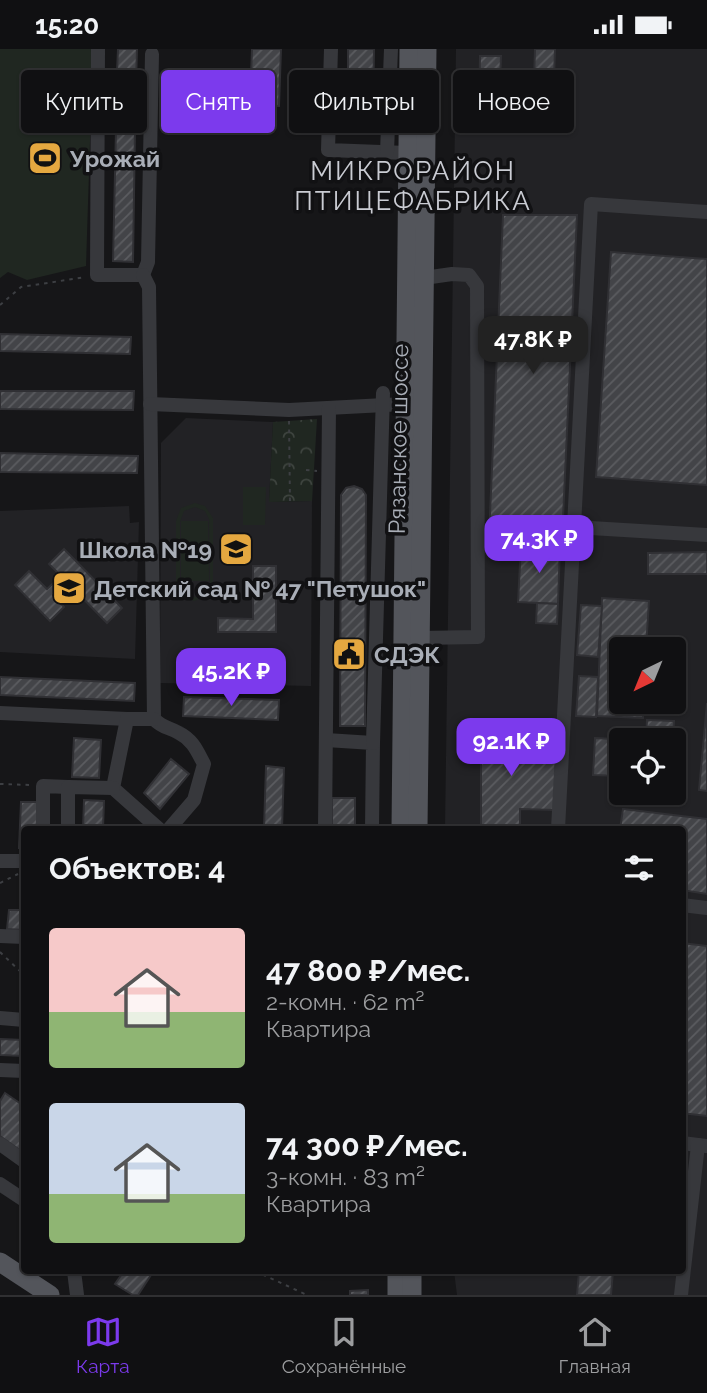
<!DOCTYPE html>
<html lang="ru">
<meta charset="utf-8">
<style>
:root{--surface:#101012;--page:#1e1e20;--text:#f1f3f6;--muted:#9c9d9f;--line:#303032;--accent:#7c3aed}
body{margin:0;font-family:Raleway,sans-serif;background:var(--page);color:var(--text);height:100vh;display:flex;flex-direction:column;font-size:26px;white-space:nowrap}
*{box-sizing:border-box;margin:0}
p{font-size:23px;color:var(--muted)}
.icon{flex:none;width:38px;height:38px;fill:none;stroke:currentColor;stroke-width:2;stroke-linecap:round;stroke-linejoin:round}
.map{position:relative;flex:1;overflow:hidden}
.sheet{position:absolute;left:21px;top:777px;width:665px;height:448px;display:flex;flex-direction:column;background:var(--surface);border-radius:7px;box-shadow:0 2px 5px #0004,0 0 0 2px var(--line)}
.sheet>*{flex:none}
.guide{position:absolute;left:21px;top:21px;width:665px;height:63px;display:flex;gap:14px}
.needle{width:46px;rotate:223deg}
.tools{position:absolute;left:609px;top:588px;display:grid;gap:14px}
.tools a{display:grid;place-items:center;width:77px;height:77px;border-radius:7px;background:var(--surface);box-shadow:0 2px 5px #0004,0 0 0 2px var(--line);font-size:35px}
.price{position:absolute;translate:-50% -60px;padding:0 16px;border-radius:14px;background:var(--accent);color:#fff;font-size:23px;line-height:46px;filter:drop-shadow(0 2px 4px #0008)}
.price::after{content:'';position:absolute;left:50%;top:42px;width:21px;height:16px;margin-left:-10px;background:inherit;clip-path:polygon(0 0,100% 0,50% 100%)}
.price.active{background:#222;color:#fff}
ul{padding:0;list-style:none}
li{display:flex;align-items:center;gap:21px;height:175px;padding:0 28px}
li span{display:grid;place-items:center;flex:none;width:196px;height:140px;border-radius:7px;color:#555}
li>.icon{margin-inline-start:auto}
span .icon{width:84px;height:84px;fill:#fffc;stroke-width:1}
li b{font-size:30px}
h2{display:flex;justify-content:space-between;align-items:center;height:84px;padding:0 28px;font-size:30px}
.chip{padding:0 24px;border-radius:7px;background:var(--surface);box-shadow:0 2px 5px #0004,0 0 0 2px var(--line);font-size:24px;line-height:63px}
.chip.active{background:var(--accent);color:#fff}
.status{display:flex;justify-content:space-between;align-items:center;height:49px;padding:0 35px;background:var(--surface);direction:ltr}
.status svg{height:19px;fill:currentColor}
.tabs{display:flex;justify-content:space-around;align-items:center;height:98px;border-top:2px solid var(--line);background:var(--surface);font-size:19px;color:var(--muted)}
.tabs a{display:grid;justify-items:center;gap:4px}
.tabs .active{color:var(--accent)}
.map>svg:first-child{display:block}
.built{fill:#222225;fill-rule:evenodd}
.forest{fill:url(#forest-crowns)}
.garden{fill:#202721;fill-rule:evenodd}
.building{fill:url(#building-hatch);stroke:#303034;stroke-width:2}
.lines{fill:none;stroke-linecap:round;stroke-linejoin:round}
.path{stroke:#3d3f43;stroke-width:2;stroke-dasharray:3.5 5;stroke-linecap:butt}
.minor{stroke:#37383c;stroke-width:14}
.major{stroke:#53555b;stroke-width:19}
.labels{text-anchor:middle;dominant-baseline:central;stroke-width:7;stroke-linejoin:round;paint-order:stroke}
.poi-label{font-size:23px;font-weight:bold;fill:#a9aeb7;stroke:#111113;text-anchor:start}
.street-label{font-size:23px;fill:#a9aeb7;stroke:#111113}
.quarter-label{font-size:26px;letter-spacing:2px;fill:#caccd3;stroke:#111113}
</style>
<div class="status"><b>15:20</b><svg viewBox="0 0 49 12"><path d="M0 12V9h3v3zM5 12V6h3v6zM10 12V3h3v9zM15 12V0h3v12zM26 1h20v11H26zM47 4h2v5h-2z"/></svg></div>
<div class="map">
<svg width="707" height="1246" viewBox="0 0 707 1246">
<defs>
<pattern id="forest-crowns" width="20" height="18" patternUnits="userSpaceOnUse" patternTransform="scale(1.75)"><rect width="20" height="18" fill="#202721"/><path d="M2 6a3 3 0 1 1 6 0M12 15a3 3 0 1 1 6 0" fill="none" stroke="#3e443f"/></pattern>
<pattern id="building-hatch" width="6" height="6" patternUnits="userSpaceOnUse" patternTransform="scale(1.75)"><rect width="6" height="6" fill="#434448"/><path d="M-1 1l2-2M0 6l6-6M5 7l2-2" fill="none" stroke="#5b5c60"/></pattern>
</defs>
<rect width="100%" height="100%" fill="#161618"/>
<g class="built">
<path d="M 456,0 L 707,0 L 707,1246 L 457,1246 L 454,1222 L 682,1222 L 682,780 L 445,780 ZM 621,600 L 674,600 L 674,653 L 621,653 ZM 621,691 L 674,691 L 674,744 L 621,744 Z"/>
<path d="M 186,369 L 273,373 L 269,453 L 312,452 L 311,637 L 160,634 L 161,394 Z"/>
<path d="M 129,457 L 130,474 L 139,473 L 135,610 L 0,603 L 0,462 Z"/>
</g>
<path class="forest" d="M 317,370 L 312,452 L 269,453 L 273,373 Z"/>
<g class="garden">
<path d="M 0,0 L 93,0 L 86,217 L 27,231 L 8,223 L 0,229 Z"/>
<path d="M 243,438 L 266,438 L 265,476 L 243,476 Z"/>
<path d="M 195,454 L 205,457 L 213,469 L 213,533 L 208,547 L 194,552 L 181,547 L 176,537 L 176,472 L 181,459 ZM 195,458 L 205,462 L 209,470 L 210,533 L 205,544 L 195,548 L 184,544 L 180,536 L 180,473 L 184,462 Z"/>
<path d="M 181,472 L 208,472 L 209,532 L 181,532 Z"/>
</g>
<g class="building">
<path d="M 118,0 L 137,0 L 135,69 L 115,68 Z"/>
<path d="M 252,0 L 281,0 L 279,57 L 250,56 Z"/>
<path d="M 348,0 L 374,0 L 373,62 L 348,62 Z"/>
<path d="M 535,0 L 555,0 L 554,31 L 534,31 Z"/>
<path d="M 480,7 L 501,7 L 499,61 L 479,60 Z"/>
<path d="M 69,36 L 81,36 L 80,64 L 69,64 Z"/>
<path d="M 116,80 L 135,80 L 133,213 L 113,212 Z"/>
<path d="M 503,166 L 577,166 L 562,491 L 489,488 Z"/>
<path d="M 611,203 L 707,210 L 707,436 L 596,428 Z"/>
<path d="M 0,285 L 131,288 L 130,305 L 0,302 Z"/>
<path d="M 0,342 L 134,342 L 133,361 L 0,360 Z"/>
<path d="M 0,404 L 138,407 L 137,424 L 0,423 Z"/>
<path d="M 354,437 L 362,440 L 366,446 L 365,677 L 340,677 L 341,446 L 346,439 Z"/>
<path d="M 521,496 L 560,498 L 558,555 L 518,553 Z"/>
<path d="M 64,500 L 122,559 L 107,574 L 67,533 L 53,546 L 64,558 L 50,572 L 15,536 L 29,522 L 47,540 L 61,527 L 49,515 Z"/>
<path d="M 707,503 L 707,525 L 648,525 L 648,504 Z"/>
<path d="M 253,517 L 276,517 L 276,583 L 218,583 L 218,569 L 253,570 Z"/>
<path d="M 602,549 L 649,552 L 646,600 L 621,600 L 621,653 L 644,653 L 643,669 L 597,667 Z"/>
<path d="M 537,554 L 558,555 L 557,575 L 536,574 Z"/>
<path d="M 581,556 L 602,557 L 598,608 L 577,606 Z"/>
<path d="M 579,627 L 598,628 L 596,668 L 576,667 Z"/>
<path d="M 0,628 L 135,634 L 134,652 L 0,646 Z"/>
<path d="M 184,648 L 279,651 L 278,671 L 183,667 Z"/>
<path d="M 707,654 L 707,742 L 699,741 Z"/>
<path d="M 481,670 L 520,671 L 520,714 L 556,714 L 555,761 L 520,760 L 520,780 L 481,780 Z"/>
<path d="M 647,671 L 674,672 L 673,689 L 646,688 Z"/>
<path d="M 74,689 L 101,691 L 99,729 L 72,728 Z"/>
<path d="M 595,689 L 634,691 L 621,691 L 621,727 L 593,726 Z"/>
<path d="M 171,710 L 189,725 L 160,760 L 144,744 Z"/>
<path d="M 266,717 L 284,719 L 282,780 L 264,780 Z"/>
<rect x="332" y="749" width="23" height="31"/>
<path d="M 84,751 L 104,752 L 103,780 L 83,780 Z"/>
<path d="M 21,753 L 39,753 L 38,780 L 24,780 L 24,799 L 19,799 Z"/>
<path d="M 623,760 L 707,770 L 707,845 L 682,841 L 682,780 L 620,780 Z"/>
<path d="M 9,861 L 24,861 L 24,881 L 7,880 Z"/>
<path d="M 682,894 L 707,897 L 707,1067 L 682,1064 Z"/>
<path d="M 0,990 L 24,991 L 24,1007 L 0,1006 Z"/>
<path d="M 5,1044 L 24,1057 L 24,1104 L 0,1087 L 0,1052 Z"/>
<path d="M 124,1222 L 151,1222 L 153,1223 L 138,1246 L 133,1246 L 115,1235 Z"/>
<path d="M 579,1222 L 613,1222 L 611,1246 L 577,1246 Z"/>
<path d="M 368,1241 L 368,1246 L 350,1246 L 350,1242 Z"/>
</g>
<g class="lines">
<g class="path">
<path d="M 0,256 L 21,238 L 86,228"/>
<path d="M 289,372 L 290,453"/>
<path d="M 306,421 L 317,422"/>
<path d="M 0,735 L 32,736"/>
<path d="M 0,834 L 18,825"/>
<path d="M 0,903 L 24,926"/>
<path d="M 255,1222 L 307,1246"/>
</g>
<g class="minor">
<path d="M 98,0 L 97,226 L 143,226 L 148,213 L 152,5"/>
<path d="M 331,0 L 328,101 L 407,104"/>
<path d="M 387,103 L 391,0"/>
<path d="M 143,226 L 149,238 L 154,670 C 162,679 169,678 179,684 C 193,691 197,702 204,715 L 194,751 L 169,780"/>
<path d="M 150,355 L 289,361 L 404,355"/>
<path d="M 574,478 L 707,486"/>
<path d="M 420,589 L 478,588 L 477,237 L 469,226 L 452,225 L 424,229"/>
<path d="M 0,664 L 127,670"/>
<path d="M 154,670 L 127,670 L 113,739 L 159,780"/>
<path d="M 326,691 L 373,694 L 372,780"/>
<path d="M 373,694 L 383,344"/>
<path d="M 43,780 L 43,737 L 68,738"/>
<path d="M 68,780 L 68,738 L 113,739"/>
<path d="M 325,780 L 329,359"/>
<path d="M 558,780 L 591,155 L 707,163"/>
<path d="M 0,812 L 24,812"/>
<path d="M 682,856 L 707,859"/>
<path d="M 0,887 L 24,888"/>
<path d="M 0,969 L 24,971"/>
<path d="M 0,1021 L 24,1022"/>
<path d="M 682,1094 L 706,1097"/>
<path d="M 0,1095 L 24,1112"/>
<path d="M 0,1135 L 24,1151"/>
<path d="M 74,1222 L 77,1246"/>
<path d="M 681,1246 L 698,1096"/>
</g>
<g class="major">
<path d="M 401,780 L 409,0"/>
<path d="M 418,780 L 427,0"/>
<path d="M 0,1213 L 50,1246"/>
<path d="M 397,1222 L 397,1246"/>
<path d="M 412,1246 L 412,1222"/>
</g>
</g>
<defs>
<g id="stadium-square" transform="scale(1.75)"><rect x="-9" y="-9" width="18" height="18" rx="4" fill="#e5a840" stroke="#111113"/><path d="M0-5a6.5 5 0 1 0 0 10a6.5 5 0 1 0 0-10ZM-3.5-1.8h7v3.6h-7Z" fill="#111"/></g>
<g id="school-square" transform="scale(1.75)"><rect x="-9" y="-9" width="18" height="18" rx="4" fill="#e5a840" stroke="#111113"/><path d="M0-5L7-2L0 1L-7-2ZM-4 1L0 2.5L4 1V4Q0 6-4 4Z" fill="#111"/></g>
<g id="civic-square" transform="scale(1.75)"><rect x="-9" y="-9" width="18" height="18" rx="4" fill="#e5a840" stroke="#111113"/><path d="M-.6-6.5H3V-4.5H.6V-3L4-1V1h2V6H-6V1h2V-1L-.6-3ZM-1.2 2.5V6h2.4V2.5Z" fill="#111"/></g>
</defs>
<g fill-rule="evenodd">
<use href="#stadium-square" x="45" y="109"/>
<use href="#school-square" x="236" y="500"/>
<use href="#school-square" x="69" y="539"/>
<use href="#civic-square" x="349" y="605"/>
</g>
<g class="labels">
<g class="poi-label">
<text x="70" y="109">Урожай</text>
<text x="212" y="500" text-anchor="end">Школа №19</text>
<text x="94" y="539">Детский сад № 47 "Петушок"</text>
<text x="374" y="605">СДЭК</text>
</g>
<g class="street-label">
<text transform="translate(398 390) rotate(-89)">Рязанское шоссе</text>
</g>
<g class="quarter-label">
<text x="413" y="122">МИКРОРАЙОН<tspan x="413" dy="30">ПТИЦЕФАБРИКА</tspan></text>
</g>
</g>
</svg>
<div class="tools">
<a><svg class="needle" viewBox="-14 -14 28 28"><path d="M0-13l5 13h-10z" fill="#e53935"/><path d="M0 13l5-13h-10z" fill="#9c9d9f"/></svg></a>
<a><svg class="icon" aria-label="locate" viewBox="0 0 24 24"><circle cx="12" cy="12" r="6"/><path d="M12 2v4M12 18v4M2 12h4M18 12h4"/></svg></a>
</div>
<b class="price active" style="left:533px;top:327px">47.8K ₽</b>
<b class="price" style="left:539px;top:526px">74.3K ₽</b>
<b class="price" style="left:231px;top:659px">45.2K ₽</b>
<b class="price" style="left:511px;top:729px">92.1K ₽</b>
<div class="guide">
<a class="chip">Купить</a>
<a class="chip active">Снять</a>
<a class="chip">Фильтры</a>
<a class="chip">Новое</a>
</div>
<section class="sheet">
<h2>Объектов: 4<svg class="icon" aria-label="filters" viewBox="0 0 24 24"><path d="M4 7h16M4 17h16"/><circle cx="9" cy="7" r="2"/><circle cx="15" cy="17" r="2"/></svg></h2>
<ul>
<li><span style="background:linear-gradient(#f6c9c9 60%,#8fb573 0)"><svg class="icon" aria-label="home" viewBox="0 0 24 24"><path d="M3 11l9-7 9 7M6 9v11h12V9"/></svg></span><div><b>47 800 ₽/мес.</b><p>2-комн. · 62 m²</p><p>Квартира</p></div></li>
<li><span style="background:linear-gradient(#c9d6e8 65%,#8fb573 0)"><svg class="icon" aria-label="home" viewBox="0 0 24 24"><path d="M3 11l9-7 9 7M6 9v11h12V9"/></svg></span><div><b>74 300 ₽/мес.</b><p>3-комн. · 83 m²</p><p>Квартира</p></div></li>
</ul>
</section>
</div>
<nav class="tabs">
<a class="active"><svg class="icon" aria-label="map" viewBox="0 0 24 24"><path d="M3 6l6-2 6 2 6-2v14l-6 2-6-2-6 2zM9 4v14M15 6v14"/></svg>Карта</a>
<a><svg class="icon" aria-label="saved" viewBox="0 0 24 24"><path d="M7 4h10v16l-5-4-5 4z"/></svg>Сохранённые</a>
<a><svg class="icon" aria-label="home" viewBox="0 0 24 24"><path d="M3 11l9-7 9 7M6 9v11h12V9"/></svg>Главная</a>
</nav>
